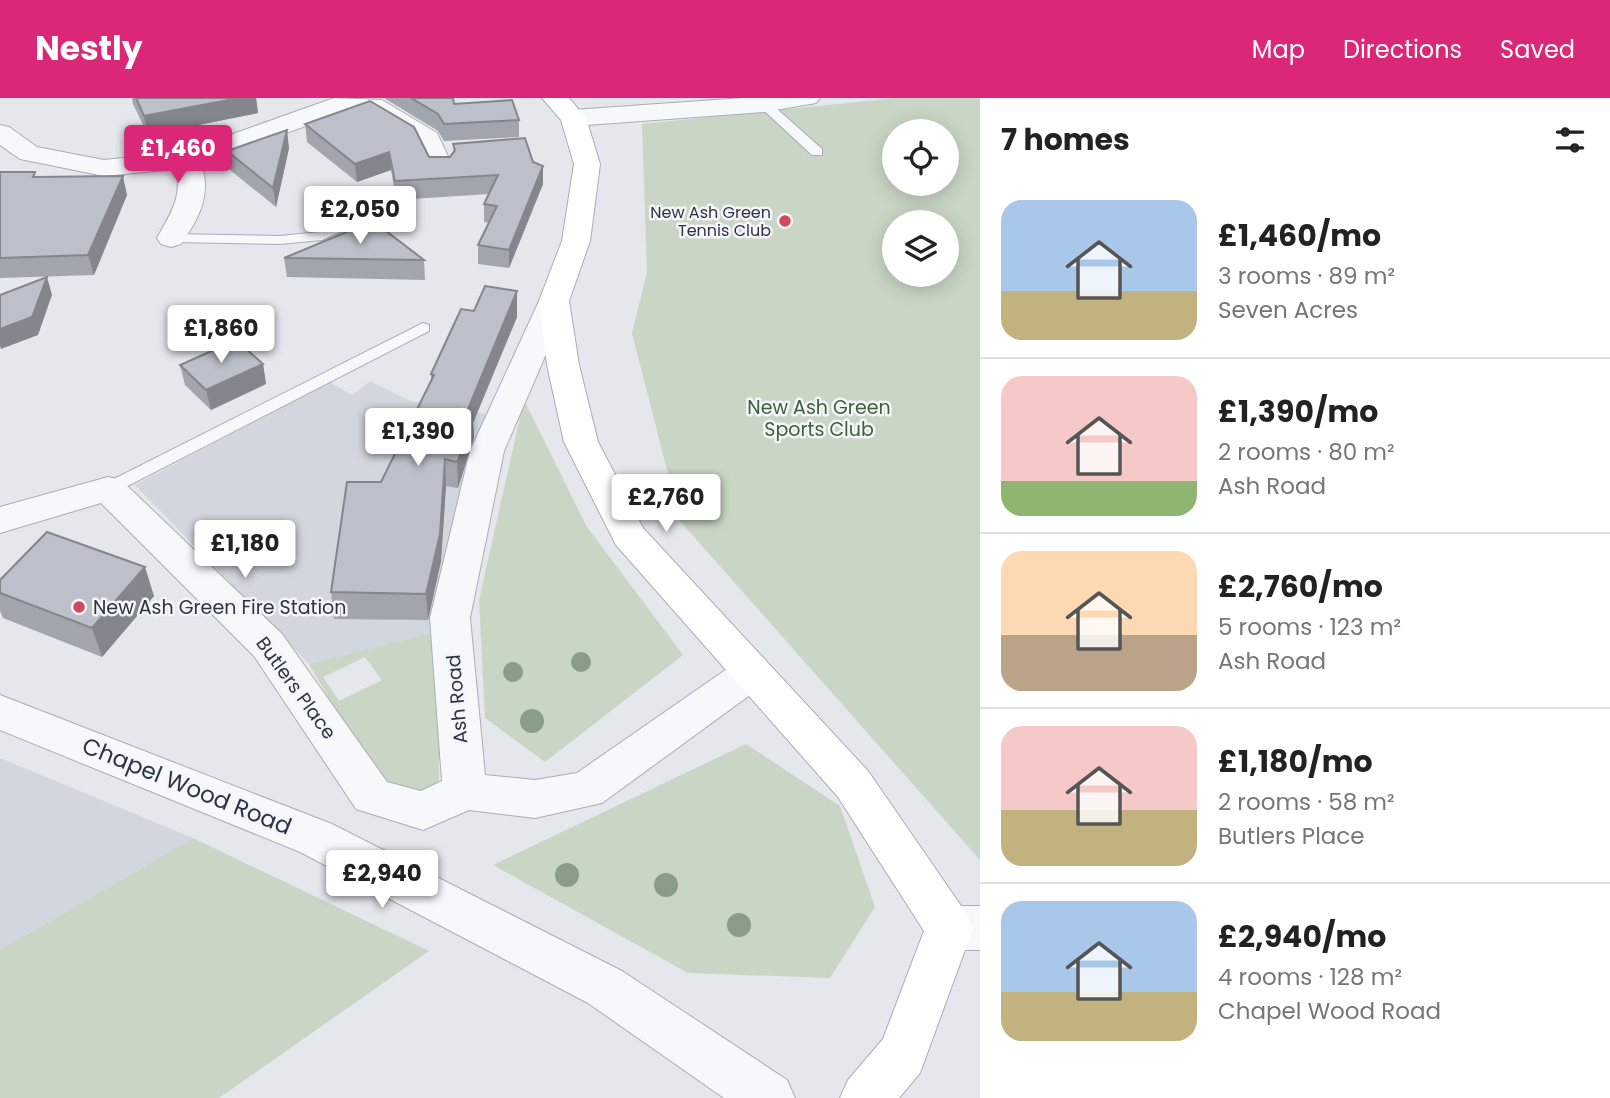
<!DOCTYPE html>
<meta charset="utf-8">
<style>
:root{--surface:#fff;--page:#f6f6f6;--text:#222;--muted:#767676;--line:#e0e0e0;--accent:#db2777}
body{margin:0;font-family:Poppins,sans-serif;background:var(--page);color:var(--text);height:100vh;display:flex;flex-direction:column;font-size:26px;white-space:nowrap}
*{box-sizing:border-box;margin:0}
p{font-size:23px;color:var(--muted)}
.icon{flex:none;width:38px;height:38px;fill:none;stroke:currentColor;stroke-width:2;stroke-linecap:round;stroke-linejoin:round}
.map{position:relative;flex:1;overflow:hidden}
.side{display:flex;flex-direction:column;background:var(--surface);width:630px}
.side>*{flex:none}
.controls{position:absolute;left:882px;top:21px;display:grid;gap:14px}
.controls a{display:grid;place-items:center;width:77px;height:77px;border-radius:50%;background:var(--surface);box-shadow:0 4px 18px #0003;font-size:35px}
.price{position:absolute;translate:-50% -60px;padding:0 16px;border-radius:7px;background:#fff;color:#222;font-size:23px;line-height:46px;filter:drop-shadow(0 2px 4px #0008)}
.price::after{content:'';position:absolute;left:50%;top:42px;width:21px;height:16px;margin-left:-10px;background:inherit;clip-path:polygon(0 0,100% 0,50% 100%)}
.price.selected{background:var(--accent);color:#fff}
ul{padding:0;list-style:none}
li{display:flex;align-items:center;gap:21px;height:175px;padding:0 21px}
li+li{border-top:2px solid var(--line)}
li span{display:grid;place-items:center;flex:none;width:196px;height:140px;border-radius:21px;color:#555}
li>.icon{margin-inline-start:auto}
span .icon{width:84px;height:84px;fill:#fffc;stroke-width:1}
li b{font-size:30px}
h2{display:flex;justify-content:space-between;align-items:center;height:84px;padding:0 21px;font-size:30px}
header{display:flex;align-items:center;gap:42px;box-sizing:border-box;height:98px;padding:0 35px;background:var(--accent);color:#fff}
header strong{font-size:33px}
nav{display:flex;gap:38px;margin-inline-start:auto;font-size:24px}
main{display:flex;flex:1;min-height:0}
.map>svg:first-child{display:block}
.built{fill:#d2d6de}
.green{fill:#c9d6c5;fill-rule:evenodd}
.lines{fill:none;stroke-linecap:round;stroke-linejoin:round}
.lane-casing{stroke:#a9aeb7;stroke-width:2}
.street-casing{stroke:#a9aeb7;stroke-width:2}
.secondary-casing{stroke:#a9aeb7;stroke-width:2}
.lane{fill:#f7f8fa;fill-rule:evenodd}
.street{fill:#f7f8fa;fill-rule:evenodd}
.secondary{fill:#fff;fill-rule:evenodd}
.tree{fill:#899d89}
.wall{fill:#a1a5ae}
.shaded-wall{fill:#83868d}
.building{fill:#bbc0ca;stroke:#83868d;stroke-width:2}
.poi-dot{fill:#d1495b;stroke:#f4f6f9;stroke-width:2.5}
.labels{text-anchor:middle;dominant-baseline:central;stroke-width:5;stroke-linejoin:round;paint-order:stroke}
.far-poi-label{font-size:16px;fill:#2b3445;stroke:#f4f6f9;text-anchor:end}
.park-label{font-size:19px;fill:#3f6138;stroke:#f4f6f9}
.poi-label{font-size:19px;fill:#2b3445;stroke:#f4f6f9;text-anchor:start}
.street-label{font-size:19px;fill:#2b3445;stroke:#f4f6f9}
.near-street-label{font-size:23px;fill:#2b3445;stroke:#f4f6f9}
</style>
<header>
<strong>Nestly</strong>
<nav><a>Map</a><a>Directions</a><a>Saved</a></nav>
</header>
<main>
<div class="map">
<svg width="980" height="1000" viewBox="0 0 980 1000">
<rect width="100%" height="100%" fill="#e4e7ec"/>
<g class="built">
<path d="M 370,283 L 410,303 L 487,316 L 439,533 L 309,566 L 135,387 L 329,284 L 352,297 Z"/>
<path d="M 0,660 L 193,740 L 0,852 Z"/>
</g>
<g class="green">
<path d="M 895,0 L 980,0 L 980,762 L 680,423 L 632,235 L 647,174 L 642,26 ZM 894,33 L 947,33 L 947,86 L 894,86 ZM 894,124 L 947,124 L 947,177 L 894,177 Z"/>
<path d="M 524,302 L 587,429 L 683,557 L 545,664 L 485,620 L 479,502 Z"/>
<path d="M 439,533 L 439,685 L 412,697 L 381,690 L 309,566 ZM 365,559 L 382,582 L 339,603 L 323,579 Z"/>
<path d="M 746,646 L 840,708 L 875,809 L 830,880 L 688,875 L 493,767 Z"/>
<path d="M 193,740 L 429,853 L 219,1000 L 0,1000 L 0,852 Z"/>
</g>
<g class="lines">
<g class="lane-casing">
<g id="lane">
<path d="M 760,3 L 768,3 L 822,51 L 822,57 L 812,57 L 760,9 Z"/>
<path d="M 360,115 L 365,116 L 365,122 L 322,142 L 280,146 L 171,144 L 164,140 L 171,136 L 280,138 L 319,134 Z"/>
<path d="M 423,225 L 429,227 L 429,233 L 114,395 L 102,395 L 99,391 L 102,387 Z"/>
</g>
</g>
<g class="street-casing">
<g id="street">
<path d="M 334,0 L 382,2 L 437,35 L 453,69 L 450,75 L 430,75 L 417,45 L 361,8 L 201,66 C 212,96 199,121 181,146 L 171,149 L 161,146 L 157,140 C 170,117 183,98 176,71 L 104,78 L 20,61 L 0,47 L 0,27 L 9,29 L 37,49 L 104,62 L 182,54 Z"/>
<path d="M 743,0 L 820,0 L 816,5 L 764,14 L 573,28 L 564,25 L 560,20 L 564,15 L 573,12 Z"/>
<path d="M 554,194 L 565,197 L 569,203 L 504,353 L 470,520 L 485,677 L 535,682 L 577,675 L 737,564 L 751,559 L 765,564 L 771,575 L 765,586 L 602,705 L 535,720 L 469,712 L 423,732 L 356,711 L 254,558 L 101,405 L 0,435 L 0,409 L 108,379 L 121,382 L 282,536 L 387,684 L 421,693 L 442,683 L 430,520 L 470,353 L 539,203 L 543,197 Z"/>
<path d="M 0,597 L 332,726 L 622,873 L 787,982 L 795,1000 L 724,1000 L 588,905 L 300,754 L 0,632 Z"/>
<path d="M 949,808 L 980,808 L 980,852 L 949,852 L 932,845 L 925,830 L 932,815 Z"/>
</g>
</g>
<g class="secondary-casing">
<path id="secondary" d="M 542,0 L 569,0 L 586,20 L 600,66 L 590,143 L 569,203 L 579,267 L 598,344 L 643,430 L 868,673 L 966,815 L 973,830 L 920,975 L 899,1000 L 840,1000 L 848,982 L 883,941 L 924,833 L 838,699 L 616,447 L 564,344 L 547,267 L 539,203 L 562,143 L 574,66 L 561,22 Z"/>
</g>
<use href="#lane" class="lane"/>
<use href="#street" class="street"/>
<use href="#secondary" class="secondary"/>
</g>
<g class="tree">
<circle cx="581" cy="564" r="10"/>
<circle cx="513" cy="574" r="10"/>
<circle cx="532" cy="623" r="12"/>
<circle cx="567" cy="777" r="12"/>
<circle cx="666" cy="787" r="12"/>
<circle cx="739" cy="827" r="12"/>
</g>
<g class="wall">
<path d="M 132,0 L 256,0 L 258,15 L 148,37 L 133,6 Z"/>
<path d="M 384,0 L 453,0 L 454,6 L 519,22 L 519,39 L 444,43 L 438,33 Z"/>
<path d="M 305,26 L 429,59 L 450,59 L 454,54 L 453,46 L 533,64 L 543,68 L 543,86 L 509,170 L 478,166 L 478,147 L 489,125 L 484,124 L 484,106 L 489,96 L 396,102 L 391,72 L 357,84 L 307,44 Z"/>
<path d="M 289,50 L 276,109 L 230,72 L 227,53 Z"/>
<path d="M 0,74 L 36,79 L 127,97 L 94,177 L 0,180 Z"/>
<path d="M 284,160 L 424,162 L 425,182 L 287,179 Z"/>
<path d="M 517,193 L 517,219 L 473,325 L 474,339 L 459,387 L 458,390 L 446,388 L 441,463 L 428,522 L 334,521 L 331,494 L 381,384 L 431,283 L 431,276 L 474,213 Z"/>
<path d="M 263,266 L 266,286 L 211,312 L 185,287 L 180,267 Z"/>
<path d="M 0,482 L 154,498 L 102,559 L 3,520 L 0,513 Z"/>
</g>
<g class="shaded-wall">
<path d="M 238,0 L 256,0 L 258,15 L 148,37 L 144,18 Z"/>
<path d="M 287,32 L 289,50 L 276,109 L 273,90 Z"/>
<path d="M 389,54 L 391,72 L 357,84 L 355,66 Z"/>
<path d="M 543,68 L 543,86 L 509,170 L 509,152 Z"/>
<path d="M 123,78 L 127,97 L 94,177 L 88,157 Z"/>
<path d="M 47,179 L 52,197 L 38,237 L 1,251 L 0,248 L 0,231 Z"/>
<path d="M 517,193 L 517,219 L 473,325 L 474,339 L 458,390 L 457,364 L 468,311 Z"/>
<path d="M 263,266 L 266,286 L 211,312 L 206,292 Z"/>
<path d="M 445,361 L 446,388 L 441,463 L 428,522 L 426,496 Z"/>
<path d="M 145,469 L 154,498 L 102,559 L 92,530 Z"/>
</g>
<g class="building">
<path d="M 136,0 L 239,0 L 144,18 Z"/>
<path d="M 411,0 L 453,0 L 454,6 L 512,2 L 519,22 L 444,26 L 438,16 Z"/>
<path d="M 370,3 L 414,29 L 429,59 L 450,59 L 455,52 L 453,46 L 525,40 L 533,64 L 543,68 L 509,152 L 478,147 L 497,108 L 484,106 L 498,77 L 395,83 L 389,54 L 355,66 L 305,26 Z"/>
<path d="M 287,32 L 273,90 L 227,53 Z"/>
<path d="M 0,74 L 35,74 L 33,79 L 123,78 L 88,157 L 0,160 Z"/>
<path d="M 373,123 L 424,162 L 284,160 Z"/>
<path d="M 47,179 L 32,219 L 0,231 L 0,197 Z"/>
<path d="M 485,188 L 517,193 L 468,311 L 473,312 L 459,360 L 457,364 L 445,361 L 440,436 L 426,496 L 331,494 L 347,384 L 381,384 L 434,277 L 431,276 L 461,211 L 474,213 Z"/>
<path d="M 236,242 L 263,266 L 206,292 L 180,267 Z"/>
<path d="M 47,434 L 145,469 L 92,530 L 0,495 L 0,482 Z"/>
</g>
<g class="poi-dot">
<circle cx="785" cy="123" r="7"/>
<circle cx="79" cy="509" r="7"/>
</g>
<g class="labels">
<g class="far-poi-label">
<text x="771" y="114">New Ash Green<tspan x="771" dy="18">Tennis Club</tspan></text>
</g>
<g class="park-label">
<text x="819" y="309">New Ash Green<tspan x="819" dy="22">Sports Club</tspan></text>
</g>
<g class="poi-label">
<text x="93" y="509">New Ash Green Fire Station</text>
</g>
<g class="street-label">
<text transform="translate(296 590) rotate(54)">Butlers Place</text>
<text transform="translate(457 601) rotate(-95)">Ash Road</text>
</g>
<g class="near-street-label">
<text transform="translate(187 688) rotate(22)">Chapel Wood Road</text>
</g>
</g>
</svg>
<div class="controls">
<a><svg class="icon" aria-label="locate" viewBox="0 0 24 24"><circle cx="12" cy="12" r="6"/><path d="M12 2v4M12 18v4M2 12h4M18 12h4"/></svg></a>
<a><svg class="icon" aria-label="layers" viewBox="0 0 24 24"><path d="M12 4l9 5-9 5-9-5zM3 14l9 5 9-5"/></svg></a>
</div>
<b class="price selected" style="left:178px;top:87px">£1,460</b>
<b class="price" style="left:360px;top:148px">£2,050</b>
<b class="price" style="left:221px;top:267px">£1,860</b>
<b class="price" style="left:418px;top:370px">£1,390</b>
<b class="price" style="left:666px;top:436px">£2,760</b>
<b class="price" style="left:245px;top:482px">£1,180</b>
<b class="price" style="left:382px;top:812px">£2,940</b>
</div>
<section class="side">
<h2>7 homes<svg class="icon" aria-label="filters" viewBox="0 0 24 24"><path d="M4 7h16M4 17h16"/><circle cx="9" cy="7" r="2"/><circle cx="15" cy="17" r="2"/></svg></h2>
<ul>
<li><span style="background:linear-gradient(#a9c7e8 65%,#c2b280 0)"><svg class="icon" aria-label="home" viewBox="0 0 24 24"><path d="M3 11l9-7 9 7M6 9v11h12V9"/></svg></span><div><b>£1,460/mo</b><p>3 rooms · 89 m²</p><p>Seven Acres</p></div></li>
<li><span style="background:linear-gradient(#f6c9c9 75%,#8fb573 0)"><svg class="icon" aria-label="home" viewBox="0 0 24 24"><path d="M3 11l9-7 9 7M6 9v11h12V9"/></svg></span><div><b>£1,390/mo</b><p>2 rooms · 80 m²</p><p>Ash Road</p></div></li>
<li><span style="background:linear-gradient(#ffd9b3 60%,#b9a48a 0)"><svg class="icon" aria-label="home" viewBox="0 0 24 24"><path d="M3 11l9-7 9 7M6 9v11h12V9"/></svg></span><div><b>£2,760/mo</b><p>5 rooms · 123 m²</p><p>Ash Road</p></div></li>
<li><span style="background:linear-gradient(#f6c9c9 60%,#c2b280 0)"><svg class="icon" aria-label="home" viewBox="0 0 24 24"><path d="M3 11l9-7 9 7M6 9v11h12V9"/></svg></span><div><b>£1,180/mo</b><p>2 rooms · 58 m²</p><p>Butlers Place</p></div></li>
<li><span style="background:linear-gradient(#a9c7e8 65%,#c2b280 0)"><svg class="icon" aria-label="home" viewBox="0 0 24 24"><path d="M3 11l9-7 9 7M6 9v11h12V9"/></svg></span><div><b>£2,940/mo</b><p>4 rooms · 128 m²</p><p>Chapel Wood Road</p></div></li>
</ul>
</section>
</main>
